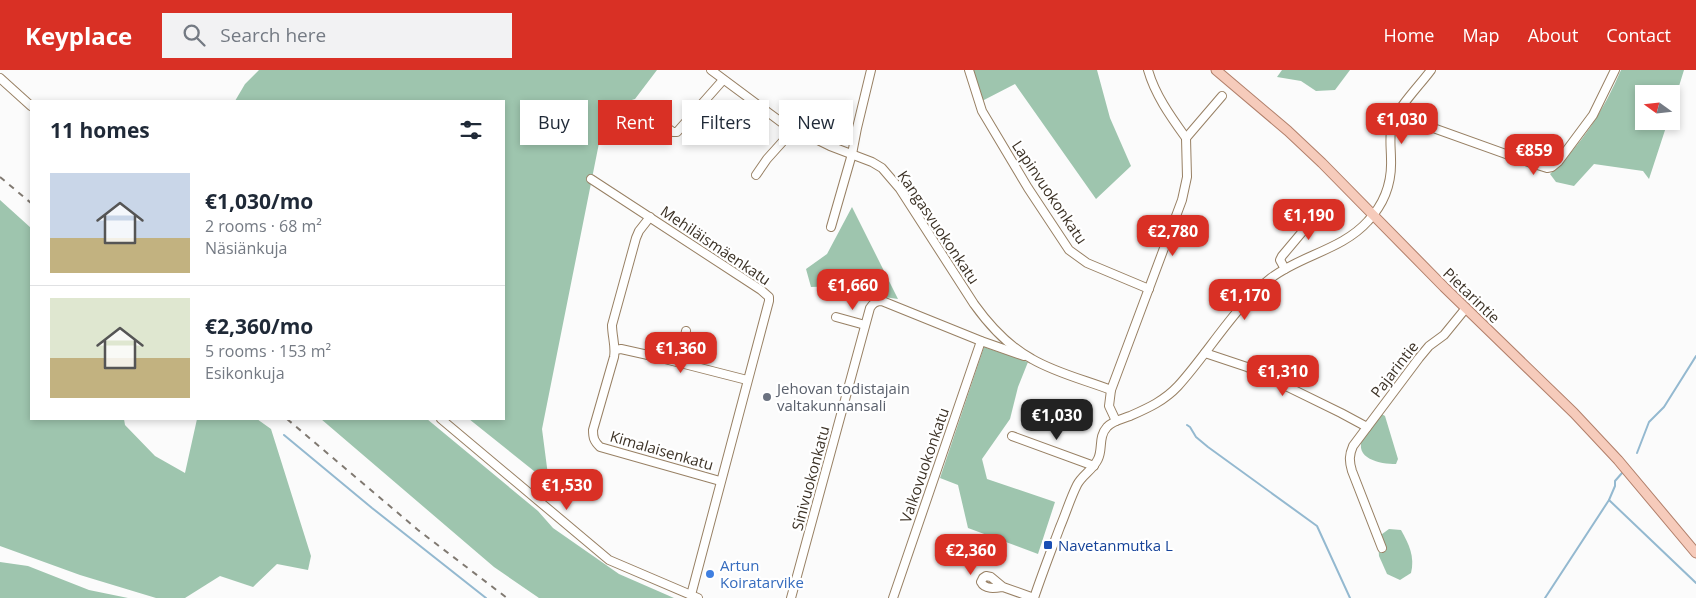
<!DOCTYPE html>
<meta charset="utf-8">
<style>
:root{--surface:#fff;--page:#f2f2f3;--text:#1f2937;--muted:#747a83;--line:#e0e1e3;--accent:#d93025}
body{margin:0;font-family:"Open Sans",sans-serif;background:var(--page);color:var(--text);height:100vh;display:flex;flex-direction:column;font-size:19px;white-space:nowrap}
*{box-sizing:border-box;margin:0}
p{font-size:16px;color:var(--muted)}
.icon{flex:none;width:28px;height:28px;fill:none;stroke:currentColor;stroke-width:2;stroke-linecap:round;stroke-linejoin:round}
.map{position:relative;flex:1;overflow:hidden}
.drawer{position:absolute;left:30px;top:30px;width:475px;height:320px;display:flex;flex-direction:column;background:var(--surface);border-radius:0px;box-shadow:0 2px 8px #0003}
.drawer>*{flex:none}
.banner{position:absolute;left:520px;top:30px;width:475px;height:45px;display:flex;gap:10px}
.needle{width:32px;rotate:285deg}
.buttons{position:absolute;left:1635px;top:15px;display:grid;gap:10px}
.buttons a{display:grid;place-items:center;width:45px;height:45px;border-radius:0px;background:var(--surface);box-shadow:0 2px 8px #0003;font-size:25px}
.price{position:absolute;translate:-50% -42px;padding:0 11px;border-radius:10px;background:var(--accent);color:#fff;font-size:16px;line-height:32px;filter:drop-shadow(0 1px 2px #0008)}
.price::after{content:'';position:absolute;left:50%;top:30px;width:15px;height:11px;margin-left:-8px;background:inherit;clip-path:polygon(0 0,100% 0,50% 100%)}
.price.on{background:#222;color:#fff}
ul{padding:0;list-style:none}
li{display:flex;align-items:center;gap:15px;height:125px;padding:0 20px}
li+li{border-top:1px solid var(--line)}
li span{display:grid;place-items:center;flex:none;width:140px;height:100px;border-radius:0px;color:#555}
li>.icon{margin-inline-start:auto}
span .icon{width:60px;height:60px;fill:#fffc;stroke-width:1}
li b{font-size:21px}
h2{display:flex;justify-content:space-between;align-items:center;height:60px;padding:0 20px;font-size:21px}
.tag{padding:0 18px;border-radius:0px;background:var(--surface);box-shadow:0 2px 8px #0003;font-size:18px;line-height:45px}
.tag.on{background:var(--accent);color:#fff}
header{display:flex;align-items:center;gap:30px;box-sizing:border-box;height:70px;padding:0 25px;background:var(--accent);color:#fff}
header strong{font-size:24px}
nav{display:flex;gap:28px;margin-inline-start:auto;font-size:18px}
.search{width:350px;height:45px;background:var(--page);display:flex;align-items:center;gap:12px;box-sizing:border-box;padding:0 18px;border-radius:0px;color:var(--muted);font-size:19px}
.map>svg:first-child{display:block}
.forest{fill:#9ec5ae}
.lines{fill:none;stroke-linecap:round;stroke-linejoin:round}
.stream{stroke:#94b9d0;stroke-width:2}
.minor-casing{stroke:#988064;stroke-width:10}
.major-casing{stroke:#b17f6a;stroke-width:11}
.minor{stroke:#fff;stroke-width:8}
.major{stroke:#f6cbbb;stroke-width:9}
.rail{stroke:#807971;stroke-width:2;stroke-dasharray:6 6;stroke-linecap:butt}
.worship-dot{fill:#6b7280;stroke:#fff;stroke-width:2}
.transit-dot{fill:#1a4fb4;stroke:#fff;stroke-width:2}
.shop-dot{fill:#3f7fe0;stroke:#fff;stroke-width:2}
.labels{text-anchor:middle;dominant-baseline:central;stroke-width:4.5;stroke-linejoin:round;paint-order:stroke}
.street-label{font-size:15px;fill:#3c3226;stroke:#fff}
.worship-label{font-size:15px;fill:#5b616d;stroke:#fff;text-anchor:start}
.transit-label{font-size:15px;fill:#164399;stroke:#fff;text-anchor:start}
.shop-label{font-size:15px;fill:#366cbe;stroke:#fff;text-anchor:start}
</style>
<header>
<strong>Keyplace</strong>
<div class="search"><svg class="icon" aria-label="search" viewBox="0 0 24 24"><circle cx="10" cy="10" r="6"/><path d="M15 15l6 6"/></svg>Search here</div>
<nav><a>Home</a><a>Map</a><a>About</a><a>Contact</a></nav>
</header>
<div class="map">
<svg width="1696" height="528" viewBox="0 0 1696 528">
<rect width="100%" height="100%" fill="#fbfbfb"/>
<g class="forest">
<path d="M 259,0 L 657,0 L 635,29 L 606,38 L 542,359 L 549,413 L 469,349 L 504,349 L 504,31 L 235,31 L 245,14 Z"/>
<path d="M 970,0 L 1097,0 L 1110,48 L 1131,96 L 1096,129 L 1015,14 L 982,31 Z"/>
<path d="M 1282,0 L 1350,0 L 1335,20 L 1316,21 L 1301,11 L 1277,7 Z"/>
<path d="M 1621,0 L 1684,0 L 1671,42 L 1671,24 L 1644,24 L 1644,51 L 1668,51 L 1649,109 L 1643,101 L 1594,94 L 1574,116 L 1556,112 L 1550,104 C 1581,76 1604,40 1621,0 Z"/>
<path d="M 0,130 L 31,158 L 31,349 L 124,349 L 125,355 L 155,386 L 185,403 L 197,349 L 257,349 L 271,359 L 311,486 L 308,500 L 277,494 L 253,517 L 220,506 L 185,528 L 156,528 L 80,505 L 0,476 Z"/>
<path d="M 852,137 L 898,229 L 863,224 L 839,216 L 811,217 L 806,199 L 827,184 Z"/>
<path d="M 984,277 L 1028,292 L 1018,317 L 1010,349 L 982,389 L 987,409 L 1055,432 L 1038,484 L 968,458 L 958,415 L 940,408 Z"/>
<path d="M 1380,343 L 1385,346 L 1398,389 L 1396,394 C 1380,394 1353,389 1363,367 C 1367,358 1375,350 1380,343 Z"/>
<path d="M 321,349 L 427,349 L 538,441 L 553,458 L 619,504 L 674,528 L 539,528 L 494,497 Z"/>
<path d="M 1389,459 L 1401,460 C 1409,474 1415,487 1411,503 L 1400,510 L 1387,504 L 1379,486 L 1378,467 Z"/>
<path d="M 0,492 L 28,496 L 89,520 L 128,528 L 0,528 Z"/>
</g>
<g class="lines">
<g class="stream">
<path d="M 1187,355 L 1190,357 L 1196,367 L 1208,377 L 1317,456 L 1350,528"/>
<path d="M 284,365 L 372,438 L 486,528"/>
<path d="M 1637,383 L 1649,352 L 1664,337 L 1696,286"/>
<path d="M 1609,430 L 1696,513"/>
<path d="M 1545,528 L 1609,430 L 1615,416 L 1615,411 L 1622,403"/>
</g>
<g class="minor-casing">
<g id="minor">
<path d="M 711,0 L 781,52 L 830,76 L 872,92 L 882,98 L 900,119 L 974,234 C 989,255 1008,276 1032,289 C 1056,303 1085,310 1111,320"/>
<path d="M 969,0 L 982,41 L 1028,118 L 1069,180 L 1087,193 L 1149,219"/>
<path d="M 1148,0 C 1155,25 1171,47 1186,68"/>
<path d="M 0,8 L 31,36"/>
<path d="M 641,39 L 673,62 L 677,62 L 723,10"/>
<path d="M 1397,45 L 1531,93 L 1547,98 L 1552,97 L 1558,92 L 1593,45 L 1615,0"/>
<path d="M 756,105 L 767,89 L 794,59"/>
<path d="M 591,109 L 761,220 L 769,227 L 769,231 L 691,525"/>
<path d="M 650,147 L 639,161 L 636,168 L 612,255 C 612,266 616,277 614,287 L 593,360 C 593,368 594,371 600,377 L 720,411"/>
<path d="M 831,157 L 852,84 L 857,58 L 871,0"/>
<path d="M 1285,199 L 1280,190 L 1282,186 L 1319,142"/>
<path d="M 836,247 L 865,255"/>
<path d="M 615,280 L 621,279 L 657,287 L 747,310"/>
<path d="M 1205,283 L 1247,297 L 1341,343 L 1367,357"/>
<path d="M 679,292 L 686,261"/>
<path d="M 441,349 L 609,490 L 698,528"/>
<path d="M 1116,351 L 1109,336 L 1111,320 L 1182,130 L 1187,107 L 1186,68 L 1222,26"/>
<path d="M 1012,366 L 1094,396"/>
<path d="M 1382,478 L 1352,401 C 1349,391 1349,385 1353,376 L 1419,288 L 1429,276 L 1444,265 L 1466,238"/>
<path d="M 1003,517 C 996,518 985,520 981,512 L 983,508 L 986,506 L 991,507 L 1003,517 L 1034,528"/>
<path d="M 791,528 L 870,238 C 873,233 876,231 882,231 L 981,271 L 1024,286"/>
<path d="M 893,528 L 981,271"/>
<path d="M 1034,528 C 1042,504 1051,481 1060,457 C 1066,443 1070,429 1077,415 C 1082,405 1093,400 1098,389 C 1103,379 1098,367 1107,357 C 1112,351 1122,349 1130,346 C 1148,338 1164,331 1178,316 C 1209,282 1234,237 1271,208 C 1301,185 1342,180 1368,151 C 1384,134 1392,112 1391,89 C 1391,78 1389,66 1392,55 C 1396,39 1421,14 1431,0"/>
</g>
</g>
<g class="major-casing">
<path id="major" d="M 1216,0 L 1288,61 L 1322,93 L 1444,217 L 1574,343 L 1618,390 L 1696,483"/>
</g>
<use href="#minor" class="minor"/>
<use href="#major" class="major"/>
<g class="rail">
<path d="M 0,107 L 31,133"/>
<path d="M 287,349 L 418,460 L 507,528"/>
</g>
</g>
<circle class="worship-dot" cx="767" cy="327" r="5"/>
<rect class="transit-dot" x="1043" y="470" width="10" height="10" rx="2.5"/>
<circle class="shop-dot" cx="710" cy="504" r="5"/>
<g class="labels">
<g class="street-label">
<text transform="translate(1050 122) rotate(56)">Lapinvuokonkatu</text>
<text transform="translate(939 157) rotate(56)">Kangasvuokonkatu</text>
<text transform="translate(716 175) rotate(34)">Mehiläismäenkatu</text>
<text transform="translate(1472 225) rotate(44)">Pietarintie</text>
<text transform="translate(1394 299) rotate(-52)">Pajarintie</text>
<text transform="translate(662 380) rotate(16)">Kimalaisenkatu</text>
<text transform="translate(924 395) rotate(-71)">Valkovuokonkatu</text>
<text transform="translate(810 408) rotate(-75)">Sinivuokonkatu</text>
</g>
<g class="worship-label">
<text x="777" y="318">Jehovan todistajain<tspan x="777" dy="17">valtakunnansali</tspan></text>
</g>
<g class="transit-label">
<text x="1058" y="475">Navetanmutka L</text>
</g>
<g class="shop-label">
<text x="720" y="495">Artun<tspan x="720" dy="17">Koiratarvike</tspan></text>
</g>
</g>
</svg>
<div class="buttons">
<a><svg class="needle" viewBox="-14 -14 28 28"><path d="M0-13l5 13h-10z" fill="#e53935"/><path d="M0 13l5-13h-10z" fill="#747a83"/></svg></a>
</div>
<b class="price" style="left:1402px;top:75px">€1,030</b>
<b class="price" style="left:1534px;top:106px">€859</b>
<b class="price" style="left:1309px;top:171px">€1,190</b>
<b class="price" style="left:1173px;top:187px">€2,780</b>
<b class="price" style="left:853px;top:241px">€1,660</b>
<b class="price" style="left:1245px;top:251px">€1,170</b>
<b class="price" style="left:681px;top:304px">€1,360</b>
<b class="price" style="left:1283px;top:327px">€1,310</b>
<b class="price on" style="left:1057px;top:371px">€1,030</b>
<b class="price" style="left:567px;top:441px">€1,530</b>
<b class="price" style="left:971px;top:506px">€2,360</b>
<div class="banner">
<a class="tag">Buy</a>
<a class="tag on">Rent</a>
<a class="tag">Filters</a>
<a class="tag">New</a>
</div>
<section class="drawer">
<h2>11 homes<svg class="icon" aria-label="filters" viewBox="0 0 24 24"><path d="M4 7h16M4 17h16"/><circle cx="9" cy="7" r="2"/><circle cx="15" cy="17" r="2"/></svg></h2>
<ul>
<li><span style="background:linear-gradient(#c9d6e8 65%,#c2b280 0)"><svg class="icon" aria-label="home" viewBox="0 0 24 24"><path d="M3 11l9-7 9 7M6 9v11h12V9"/></svg></span><div><b>€1,030/mo</b><p>2 rooms · 68 m²</p><p>Näsiänkuja</p></div></li>
<li><span style="background:linear-gradient(#dfe7d0 60%,#c2b280 0)"><svg class="icon" aria-label="home" viewBox="0 0 24 24"><path d="M3 11l9-7 9 7M6 9v11h12V9"/></svg></span><div><b>€2,360/mo</b><p>5 rooms · 153 m²</p><p>Esikonkuja</p></div></li>
</ul>
</section>
</div>
